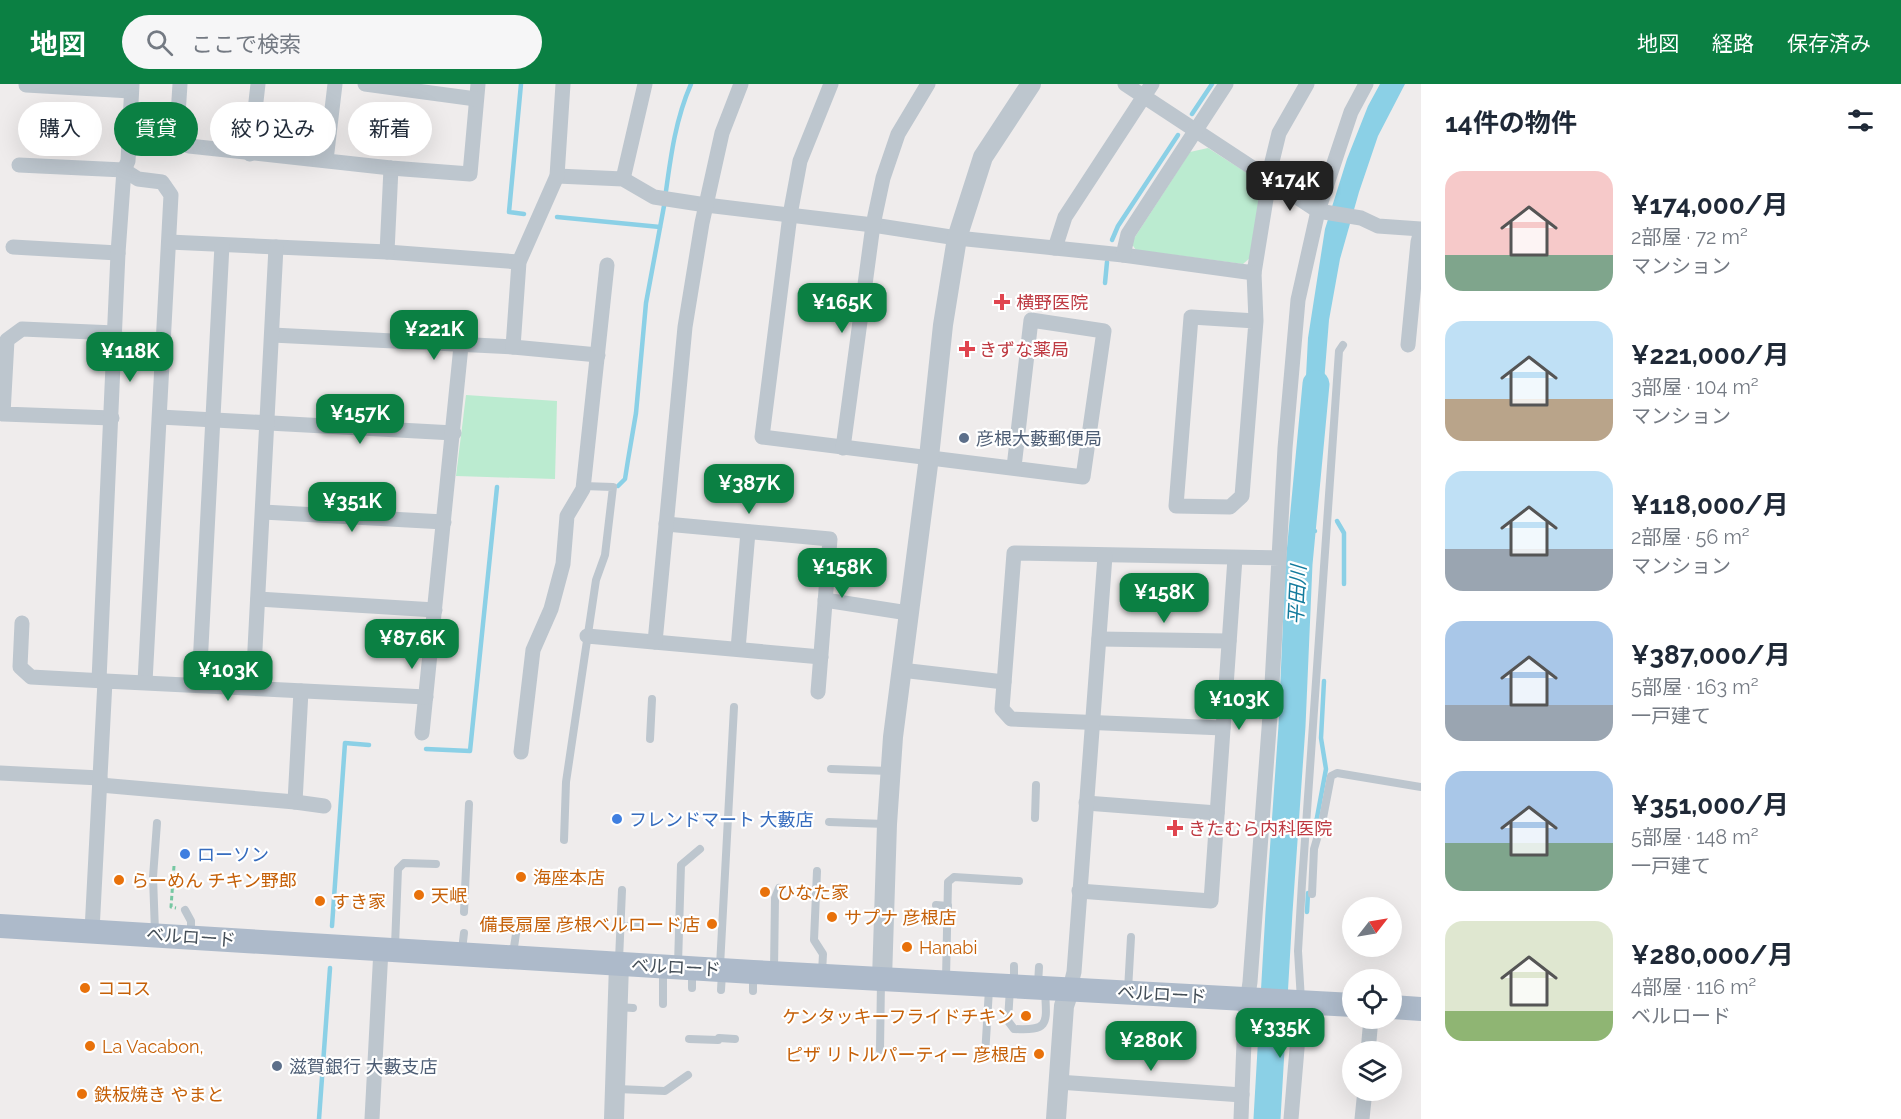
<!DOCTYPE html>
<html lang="ja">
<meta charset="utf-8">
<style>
:root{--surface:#fff;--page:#f6f6f7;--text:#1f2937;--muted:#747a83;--accent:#0b8043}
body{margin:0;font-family:Raleway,"Noto Sans JP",sans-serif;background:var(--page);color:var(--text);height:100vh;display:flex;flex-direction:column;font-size:22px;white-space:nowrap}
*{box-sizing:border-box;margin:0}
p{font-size:20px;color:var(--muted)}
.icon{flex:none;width:33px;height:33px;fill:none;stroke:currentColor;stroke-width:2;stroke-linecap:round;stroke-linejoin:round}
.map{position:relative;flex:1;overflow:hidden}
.drawer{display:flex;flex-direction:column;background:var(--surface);width:480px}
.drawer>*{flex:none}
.hud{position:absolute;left:18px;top:18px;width:570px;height:54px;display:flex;gap:12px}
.needle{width:39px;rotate:59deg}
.fabs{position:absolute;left:1342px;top:813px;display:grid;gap:12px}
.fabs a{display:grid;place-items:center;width:60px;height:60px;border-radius:50%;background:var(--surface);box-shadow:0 6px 24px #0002;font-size:30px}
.price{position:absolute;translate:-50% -51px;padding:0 14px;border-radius:12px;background:var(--accent);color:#fff;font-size:20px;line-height:39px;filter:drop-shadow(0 2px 3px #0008)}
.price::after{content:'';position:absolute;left:50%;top:36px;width:18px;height:14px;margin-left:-9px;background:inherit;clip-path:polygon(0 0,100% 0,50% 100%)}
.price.active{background:#222;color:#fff}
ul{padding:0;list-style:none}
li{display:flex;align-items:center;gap:18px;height:150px;padding:0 24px}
li span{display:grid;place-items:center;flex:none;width:168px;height:120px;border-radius:18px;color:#555}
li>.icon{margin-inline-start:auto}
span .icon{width:72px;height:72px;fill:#fffc;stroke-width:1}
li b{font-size:26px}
h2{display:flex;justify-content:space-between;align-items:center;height:72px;padding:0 24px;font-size:26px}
.tag{padding:0 21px;border-radius:27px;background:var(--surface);box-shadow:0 6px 24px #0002;font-size:21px;line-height:54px}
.tag.active{background:var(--accent);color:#fff}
header{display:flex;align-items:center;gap:36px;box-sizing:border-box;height:84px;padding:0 30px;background:var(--accent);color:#fff}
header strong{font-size:28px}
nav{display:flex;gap:33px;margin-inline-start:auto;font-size:21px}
.search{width:420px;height:54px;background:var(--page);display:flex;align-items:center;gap:15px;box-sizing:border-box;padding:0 21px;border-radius:33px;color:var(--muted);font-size:22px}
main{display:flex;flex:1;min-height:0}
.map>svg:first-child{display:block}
.green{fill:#bbebd0}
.water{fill:#8bd0e6}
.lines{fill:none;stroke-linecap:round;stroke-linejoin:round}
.stream{stroke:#8bd0e6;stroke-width:4.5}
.river{stroke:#8bd0e6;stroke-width:27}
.path{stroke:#76c7a2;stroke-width:3;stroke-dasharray:4.5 3;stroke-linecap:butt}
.service{stroke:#bdc6ce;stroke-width:8}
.minor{stroke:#bdc6ce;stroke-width:15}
.tertiary{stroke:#bdc6ce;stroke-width:20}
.primary{stroke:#adbaca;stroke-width:24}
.health-dot{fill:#e0444e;stroke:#fff;stroke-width:2}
.service-dot{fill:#5c6f8a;stroke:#fff;stroke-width:2}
.shop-dot{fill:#3f7fe0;stroke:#fff;stroke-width:2}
.food-dot{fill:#e8710a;stroke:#fff;stroke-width:2}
.labels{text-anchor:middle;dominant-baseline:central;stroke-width:4.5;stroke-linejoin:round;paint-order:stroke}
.health-label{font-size:18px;fill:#be3a42;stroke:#fff;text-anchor:start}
.service-label{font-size:18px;fill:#4e5e75;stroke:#fff;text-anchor:start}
.shop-label{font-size:18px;fill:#366cbe;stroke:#fff;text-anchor:start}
.food-label{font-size:18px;fill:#c56008;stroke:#fff;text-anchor:start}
.street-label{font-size:18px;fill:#454f58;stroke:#fff}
.water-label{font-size:20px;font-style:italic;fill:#147b9d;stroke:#fff}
</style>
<header>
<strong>地図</strong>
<div class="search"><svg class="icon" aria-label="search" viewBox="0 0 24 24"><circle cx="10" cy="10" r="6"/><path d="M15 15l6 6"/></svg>ここで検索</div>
<nav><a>地図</a><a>経路</a><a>保存済み</a></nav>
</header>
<main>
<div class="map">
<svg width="1421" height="1035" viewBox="0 0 1421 1035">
<rect width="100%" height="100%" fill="#efecec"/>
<g class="green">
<path d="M 1208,64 L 1261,98 L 1251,173 L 1243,180 L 1136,166 L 1131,159 L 1190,68 Z"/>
<path d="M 466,311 L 557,317 L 555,395 L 456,392 Z"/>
</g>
<path class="water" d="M 1380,0 L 1405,0 L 1378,52 L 1359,108 L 1340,175 L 1329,236 L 1322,323 L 1303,350 L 1308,254 L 1325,145 L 1347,75 L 1368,22 Z"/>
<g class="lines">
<g class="stream">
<path d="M 521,0 L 509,128 L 524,130"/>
<path d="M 1192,30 L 1212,0"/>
<path d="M 666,107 C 671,70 676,34 691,0"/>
<path d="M 557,133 L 660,143"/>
<path d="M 1112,156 L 1118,142 L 1178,51"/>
<path d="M 1105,199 L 1107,178"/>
<path d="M 618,402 L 625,395 L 628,376 L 636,329 L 646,219 L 664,122"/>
<path d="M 1337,437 L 1344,449 L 1344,500"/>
<path d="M 1302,446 L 1315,447"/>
<path d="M 426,665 L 470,667 L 497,403"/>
<path d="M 1316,739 L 1326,685 L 1321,654 L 1324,597"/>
<path d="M 1307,828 L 1308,809"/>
<path d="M 332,842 L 345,659 L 369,661"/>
<path d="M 319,1035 L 330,884"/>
</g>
<path class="river" d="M 1267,1035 L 1279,828 L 1292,642 L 1299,480 L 1316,300"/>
<path class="path" d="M 174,782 L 171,823 L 176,824"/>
<g class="service">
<path d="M 650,655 L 652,615"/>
<path d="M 831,685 L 889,687"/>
<path d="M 1035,734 L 1036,701"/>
<path d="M 829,738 L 885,740"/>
<path d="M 564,756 L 566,698 L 596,496 L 605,471 L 613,403 L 583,402"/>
<path d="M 817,787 L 814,856 L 823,870 L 822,888"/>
<path d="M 1312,810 L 1314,765 L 1323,734 L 1331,692 L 1337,689 L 1421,703"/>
<path d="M 936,821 L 948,822"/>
<path d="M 185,826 L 191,837 L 191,850"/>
<path d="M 464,828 L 469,720"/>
<path d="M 621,842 L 641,843"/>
<path d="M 155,848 L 153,793 L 157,739"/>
<path d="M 395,862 L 398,785 L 404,779 L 436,780"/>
<path d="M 462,866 L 464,849"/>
<path d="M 513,870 L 518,836"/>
<path d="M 619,876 L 622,806"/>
<path d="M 678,880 L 681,781 L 700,765"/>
<path d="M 720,882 L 734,623"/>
<path d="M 774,886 L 775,814 L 779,804"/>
<path d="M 946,895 L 948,798 L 954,793 L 1019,797"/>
<path d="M 1014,898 L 1014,882"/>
<path d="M 1038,900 L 1039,883"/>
<path d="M 692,904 L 692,889"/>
<path d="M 1010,904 L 1008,937 L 1014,945 C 1049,947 1047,940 1045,908"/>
<path d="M 721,906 L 722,889"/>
<path d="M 1128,906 L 1131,853"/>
<path d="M 753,907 L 753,891"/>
<path d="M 1301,916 L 1298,867 L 1302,799 L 1339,267 L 1343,261"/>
<path d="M 663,920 L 663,887"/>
<path d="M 619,923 L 633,924"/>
<path d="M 719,954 L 735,955"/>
<path d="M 689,955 L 718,956"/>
<path d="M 880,966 L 881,897"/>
<path d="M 985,972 L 989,905"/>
<path d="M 617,1005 L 665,1007 L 688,991"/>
</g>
<g class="minor">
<path d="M 180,0 L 177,47 L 189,62 L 391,84 L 470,90 L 478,0"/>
<path d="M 365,0 L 476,15"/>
<path d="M 831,0 L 800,77 L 790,131 L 762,353 L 1083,393 L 1104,247 L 1031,236 L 1014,383"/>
<path d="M 1125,0 L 1318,127 L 1361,134 L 1378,142 L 1421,145"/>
<path d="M 26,1 L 131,7"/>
<path d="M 250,70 L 258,0"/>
<path d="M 326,76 L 335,0"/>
<path d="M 19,81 L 124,86 L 138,95 L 162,98 L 171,111 L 145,598"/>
<path d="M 557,92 L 623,95 L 654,113 L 706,121 L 873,141 L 957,154 L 1123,171 L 1254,189 L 1266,115 L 1268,94 L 1279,49 L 1307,0"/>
<path d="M 623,95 L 645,0"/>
<path d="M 169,158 L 387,168 L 519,178"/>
<path d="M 13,163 L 118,169"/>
<path d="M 1055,164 L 1065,133 L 1152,0"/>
<path d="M 387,168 L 391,84"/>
<path d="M 1123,171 L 1128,150 L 1226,0"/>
<path d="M 1254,189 L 1256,237 L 1242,412 L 1230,423 L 1176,422 L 1191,233 L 1256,237"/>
<path d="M 272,251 L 513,263 L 598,271"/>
<path d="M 1408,261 L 1418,158 L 1421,147"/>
<path d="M 513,263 L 519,178 L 557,92 L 563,0"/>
<path d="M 160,333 L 454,349"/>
<path d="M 112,334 L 3,330 L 7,256 L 22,245 L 115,249"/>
<path d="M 843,364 L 873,141 L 883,94 L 898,50 L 928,0"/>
<path d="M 263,428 L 444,438"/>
<path d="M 666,440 L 830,455 L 818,608"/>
<path d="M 1279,474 L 1285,364 L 1298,216 L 1318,127 L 1351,28 L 1366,0"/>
<path d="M 258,515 L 435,526"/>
<path d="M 825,516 L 908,529"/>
<path d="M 22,539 L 20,583 L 31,593 L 105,597"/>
<path d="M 587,552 L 821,573"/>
<path d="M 1099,555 L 1229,557"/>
<path d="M 655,558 L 685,243 L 702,139 L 722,49 L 741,0"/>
<path d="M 738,565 L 748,448"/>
<path d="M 901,586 L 1004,598"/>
<path d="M 99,596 L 118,169 L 124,86 L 128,77 L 132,0"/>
<path d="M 199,601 L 222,161"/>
<path d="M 253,603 L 276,163"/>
<path d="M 1223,644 L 1011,635 L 1002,625 L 1014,469 L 1279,474 L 1271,618 L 1250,898 L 1245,932 L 1241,1035"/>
<path d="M 422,649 L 461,262"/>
<path d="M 521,668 L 533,566 L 551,525 L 563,480 L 567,432 L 583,405 L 607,181"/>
<path d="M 0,689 L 100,694"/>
<path d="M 100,701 L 295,718 L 301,607"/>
<path d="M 295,718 L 324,722"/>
<path d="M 1086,719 L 1217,729"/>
<path d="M 1079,807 L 1211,817 L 1235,474"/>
<path d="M 92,847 L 105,597 L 426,613"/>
<path d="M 1070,904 L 1074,888 L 1105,472"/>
<path d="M 1368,968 L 1371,934"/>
<path d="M 1058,998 L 1242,1011"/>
<path d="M 372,1035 L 381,865"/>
<path d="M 1291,1035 L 1301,918"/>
<path d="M 1362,1035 L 1365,1006"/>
</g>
<g class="tertiary">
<path d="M 882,895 L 887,740 L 893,653 L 929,373 L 943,241 L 957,154 L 983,73 L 1031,0"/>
<path d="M 614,1035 L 619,880"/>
<path d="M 1056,1035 L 1064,922 L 1070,904"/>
</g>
<g class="primary">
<path d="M 0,842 L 753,888 L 1353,921"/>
<path d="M 1392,923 L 1421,925"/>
</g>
</g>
<g class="health-dot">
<path d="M999 209h6v6h6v6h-6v6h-6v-6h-6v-6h6z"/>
<path d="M964 256h6v6h6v6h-6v6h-6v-6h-6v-6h6z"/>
<path d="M1172 735h6v6h6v6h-6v6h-6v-6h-6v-6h6z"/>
</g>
<g class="service-dot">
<circle cx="964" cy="354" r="6"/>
<circle cx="277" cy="982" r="6"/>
</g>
<g class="shop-dot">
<circle cx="617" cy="735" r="6"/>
<circle cx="185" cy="770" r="6"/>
</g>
<g class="food-dot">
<circle cx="521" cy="793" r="6"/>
<circle cx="119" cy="796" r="6"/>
<circle cx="765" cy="808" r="6"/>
<circle cx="419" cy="811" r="6"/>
<circle cx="320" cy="817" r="6"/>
<circle cx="832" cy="833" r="6"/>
<circle cx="712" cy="840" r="6"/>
<circle cx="907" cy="863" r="6"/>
<circle cx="85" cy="904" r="6"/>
<circle cx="1026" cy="932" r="6"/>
<circle cx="90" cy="962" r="6"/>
<circle cx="1039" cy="970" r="6"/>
<circle cx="82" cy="1010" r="6"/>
</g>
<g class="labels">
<g class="health-label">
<text x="1016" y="218">横野医院</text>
<text x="979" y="265">きずな薬局</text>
<text x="1188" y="744">きたむら内科医院</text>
</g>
<g class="service-label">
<text x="976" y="354">彦根大藪郵便局</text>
<text x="289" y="982">滋賀銀行 大藪支店</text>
</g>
<g class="shop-label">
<text x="629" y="735">フレンドマート 大藪店</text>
<text x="197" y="770">ローソン</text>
</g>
<g class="food-label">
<text x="533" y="793">海座本店</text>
<text x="131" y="796">らーめん チキン野郎</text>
<text x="777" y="808">ひなた家</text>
<text x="431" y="811">天岷</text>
<text x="332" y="817">すき家</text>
<text x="844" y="833">サプナ 彦根店</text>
<text x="700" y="840" text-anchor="end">備長扇屋 彦根ベルロード店</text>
<text x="919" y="863">Hanabi</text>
<text x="97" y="904">ココス</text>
<text x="1014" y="932" text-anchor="end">ケンタッキーフライドチキン</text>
<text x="102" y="962">La Vacabon,</text>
<text x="1027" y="970" text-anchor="end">ピザ リトルパーティー 彦根店</text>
<text x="94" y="1010">鉄板焼き やまと</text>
</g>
<g class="street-label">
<text transform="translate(191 853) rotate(4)">ベルロード</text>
<text transform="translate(676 883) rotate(3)">ベルロード</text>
<text transform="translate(1162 910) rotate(3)">ベルロード</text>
</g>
<g class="water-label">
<text transform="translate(1297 511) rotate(-87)">平田川</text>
</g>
</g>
</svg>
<div class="fabs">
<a><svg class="needle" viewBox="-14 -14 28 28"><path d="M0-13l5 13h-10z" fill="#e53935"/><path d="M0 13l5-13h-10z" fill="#747a83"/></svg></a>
<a><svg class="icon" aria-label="locate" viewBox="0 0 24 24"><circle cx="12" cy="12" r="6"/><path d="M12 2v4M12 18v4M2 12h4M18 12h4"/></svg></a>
<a><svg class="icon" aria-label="layers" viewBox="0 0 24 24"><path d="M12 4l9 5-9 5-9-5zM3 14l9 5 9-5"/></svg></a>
</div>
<b class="price active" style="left:1290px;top:128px">¥174K</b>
<b class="price" style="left:842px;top:250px">¥165K</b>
<b class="price" style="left:434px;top:277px">¥221K</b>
<b class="price" style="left:130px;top:299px">¥118K</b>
<b class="price" style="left:360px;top:361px">¥157K</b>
<b class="price" style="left:749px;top:431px">¥387K</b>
<b class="price" style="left:352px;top:449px">¥351K</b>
<b class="price" style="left:842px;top:515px">¥158K</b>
<b class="price" style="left:1164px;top:540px">¥158K</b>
<b class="price" style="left:412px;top:586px">¥87.6K</b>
<b class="price" style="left:228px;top:618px">¥103K</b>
<b class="price" style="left:1239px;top:647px">¥103K</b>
<b class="price" style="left:1280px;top:975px">¥335K</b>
<b class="price" style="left:1151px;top:988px">¥280K</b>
<div class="hud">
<a class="tag">購入</a>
<a class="tag active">賃貸</a>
<a class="tag">絞り込み</a>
<a class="tag">新着</a>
</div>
</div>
<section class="drawer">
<h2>14件の物件<svg class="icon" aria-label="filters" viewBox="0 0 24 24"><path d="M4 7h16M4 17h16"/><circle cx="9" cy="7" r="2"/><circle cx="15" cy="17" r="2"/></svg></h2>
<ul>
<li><span style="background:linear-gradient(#f6c9c9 70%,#7fa58c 0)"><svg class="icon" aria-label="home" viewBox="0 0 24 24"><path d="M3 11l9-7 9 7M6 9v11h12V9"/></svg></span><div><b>¥174,000/月</b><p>2部屋 · 72 m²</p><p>マンション</p></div></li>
<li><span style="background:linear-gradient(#bfe0f5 65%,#b9a48a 0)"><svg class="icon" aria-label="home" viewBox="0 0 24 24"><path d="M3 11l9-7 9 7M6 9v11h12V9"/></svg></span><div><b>¥221,000/月</b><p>3部屋 · 104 m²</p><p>マンション</p></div></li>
<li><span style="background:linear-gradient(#bfe0f5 65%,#9aa5b1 0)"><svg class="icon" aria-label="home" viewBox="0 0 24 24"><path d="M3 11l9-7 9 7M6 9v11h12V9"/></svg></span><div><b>¥118,000/月</b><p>2部屋 · 56 m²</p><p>マンション</p></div></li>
<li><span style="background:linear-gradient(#a9c7e8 70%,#9aa5b1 0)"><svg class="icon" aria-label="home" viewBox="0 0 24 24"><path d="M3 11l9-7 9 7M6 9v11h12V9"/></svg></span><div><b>¥387,000/月</b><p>5部屋 · 163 m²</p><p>一戸建て</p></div></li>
<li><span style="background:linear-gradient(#a9c7e8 60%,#7fa58c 0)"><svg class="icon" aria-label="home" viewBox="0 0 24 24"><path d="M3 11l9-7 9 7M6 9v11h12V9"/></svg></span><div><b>¥351,000/月</b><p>5部屋 · 148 m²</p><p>一戸建て</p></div></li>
<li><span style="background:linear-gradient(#dfe7d0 75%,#8fb573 0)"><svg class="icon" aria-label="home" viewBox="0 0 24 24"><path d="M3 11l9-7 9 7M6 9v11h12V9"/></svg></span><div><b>¥280,000/月</b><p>4部屋 · 116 m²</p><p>ベルロード</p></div></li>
</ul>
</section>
</main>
